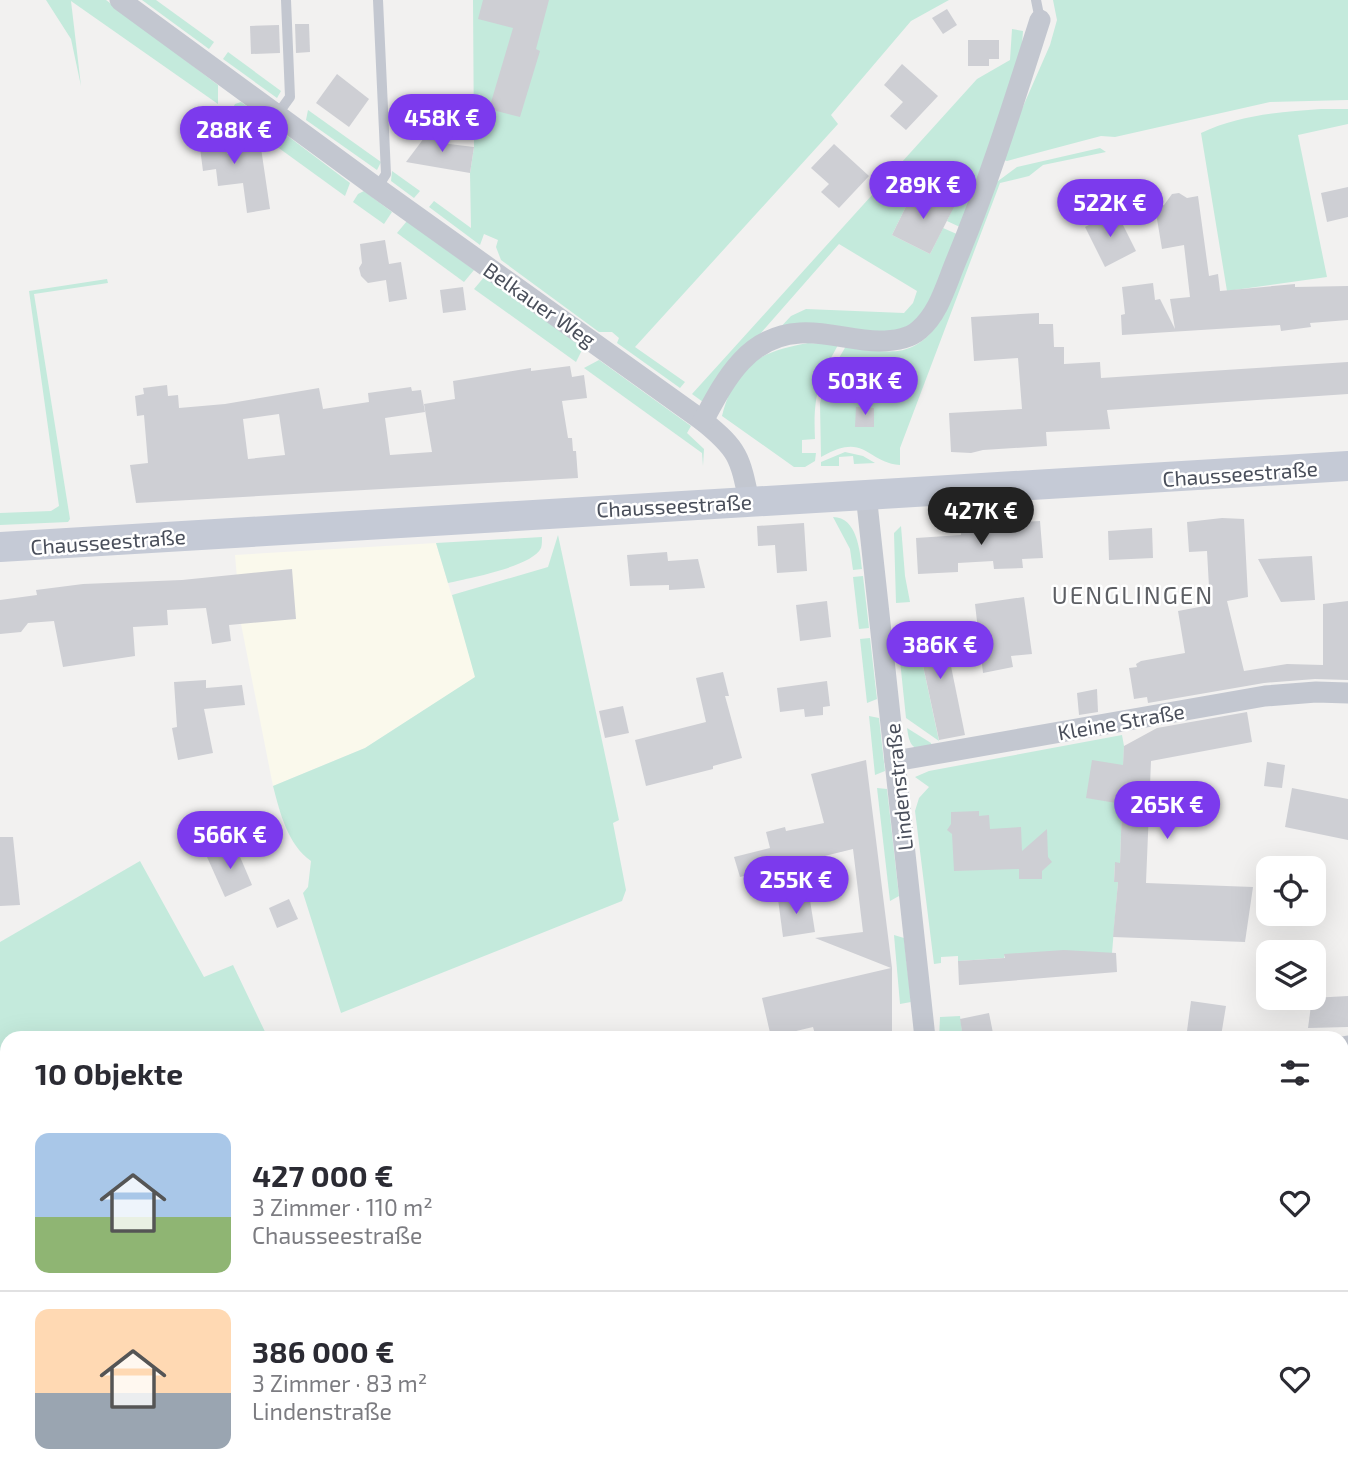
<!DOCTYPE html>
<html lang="de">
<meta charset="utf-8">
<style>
:root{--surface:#fff;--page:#f7f7f7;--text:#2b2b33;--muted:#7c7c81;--line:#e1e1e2;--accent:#7c3aed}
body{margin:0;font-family:"Exo 2",sans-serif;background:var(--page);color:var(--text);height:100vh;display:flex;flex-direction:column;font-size:26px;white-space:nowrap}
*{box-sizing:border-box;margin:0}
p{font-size:23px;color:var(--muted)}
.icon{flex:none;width:38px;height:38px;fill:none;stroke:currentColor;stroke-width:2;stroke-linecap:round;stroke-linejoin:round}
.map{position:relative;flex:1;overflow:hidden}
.sheet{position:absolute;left:0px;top:1031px;width:1349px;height:450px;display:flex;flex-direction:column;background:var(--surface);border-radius:21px 21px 0 0;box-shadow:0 7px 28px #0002}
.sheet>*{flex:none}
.controls{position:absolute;left:1256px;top:856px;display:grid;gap:14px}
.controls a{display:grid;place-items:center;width:70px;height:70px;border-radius:14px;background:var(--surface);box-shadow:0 7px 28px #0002;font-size:35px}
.price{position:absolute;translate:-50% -60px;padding:0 16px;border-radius:24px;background:var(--accent);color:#fff;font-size:23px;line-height:46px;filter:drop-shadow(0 2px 4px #0008)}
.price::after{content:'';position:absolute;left:50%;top:42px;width:21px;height:16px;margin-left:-10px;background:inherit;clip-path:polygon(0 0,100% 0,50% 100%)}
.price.on{background:#222;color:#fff}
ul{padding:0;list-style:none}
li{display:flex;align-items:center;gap:21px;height:175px;padding:0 35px}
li+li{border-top:2px solid var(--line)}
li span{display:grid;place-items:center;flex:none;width:196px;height:140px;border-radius:14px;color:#555}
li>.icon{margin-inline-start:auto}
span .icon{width:84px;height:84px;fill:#fffc;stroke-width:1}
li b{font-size:30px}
h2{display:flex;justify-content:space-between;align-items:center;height:84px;padding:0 35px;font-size:30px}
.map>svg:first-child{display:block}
.commercial{fill:#faf9ec}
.green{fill:#c4eadc}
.building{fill:#cecfd4;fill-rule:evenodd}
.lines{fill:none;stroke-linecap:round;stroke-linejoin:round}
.service{stroke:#c3c7d0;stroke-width:10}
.minor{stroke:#c3c7d0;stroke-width:21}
.secondary{stroke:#c5cad6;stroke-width:30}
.labels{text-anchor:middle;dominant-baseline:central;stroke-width:5;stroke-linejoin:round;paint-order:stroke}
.street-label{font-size:21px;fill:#4a4f5b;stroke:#fff}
.quarter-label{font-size:24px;letter-spacing:2px;fill:#5d5f64;stroke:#fff}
</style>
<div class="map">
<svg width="1348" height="1480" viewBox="0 0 1348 1480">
<rect width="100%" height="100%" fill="#f2f1f0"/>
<g class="commercial">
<path d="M 436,543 L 476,677 L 365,748 L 273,786 L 241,624 L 235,555 Z"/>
<path d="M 1002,1474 L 1093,1474 L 1094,1480 L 1002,1480 Z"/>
</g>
<g class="green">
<path d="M 46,0 L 106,0 L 218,85 L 218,104 L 71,1 L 81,86 L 71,39 Z"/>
<path d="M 142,0 L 156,0 L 214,42 L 209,49 Z"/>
<path d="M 473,0 L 949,0 L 911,21 L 831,115 L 838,124 L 635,347 L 685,382 L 680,388 L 617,343 L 619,338 L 612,332 L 599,332 L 501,260 L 496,247 L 498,240 L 484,234 L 480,245 L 429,207 L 434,201 L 471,228 L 470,173 L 474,147 Z"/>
<path d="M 1053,0 L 1348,0 L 1348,100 L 1270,102 L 1115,137 L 1101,136 L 1007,161 L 1000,159 L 1050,45 L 1057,20 Z"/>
<path d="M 1012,29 L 1023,31 L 1021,59 L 962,228 L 947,221 L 953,207 L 915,188 L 892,235 L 930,254 L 943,228 L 959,235 L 926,315 L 893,335 L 777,331 L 791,316 L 806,309 L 904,313 L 913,303 L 917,291 L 839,244 L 753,342 L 703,402 L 692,394 L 977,79 L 1010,60 Z"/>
<path d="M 228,52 L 281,91 L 277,98 L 223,59 Z"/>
<path d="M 241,102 L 274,125 L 265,139 L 230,113 L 235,104 Z"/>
<path d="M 1321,109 L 1348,109 L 1348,124 L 1298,135 L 1327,277 L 1227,291 L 1201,133 C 1239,115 1280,112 1321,109 Z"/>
<path d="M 308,110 L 381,162 L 377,170 L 306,120 Z"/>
<path d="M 285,134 L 350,183 L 345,196 L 276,146 Z"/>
<path d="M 1100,148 L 1106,152 L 1043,165 L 1029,176 L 1000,183 L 900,448 L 900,465 C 865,462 866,431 821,457 L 820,403 L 825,382 L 846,346 C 885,352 913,361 938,323 L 990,187 L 1017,167 Z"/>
<path d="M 392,171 L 420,191 L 414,198 L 391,181 Z"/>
<path d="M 364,191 L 392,212 L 384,224 L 353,202 L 358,194 Z"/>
<path d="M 407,221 L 474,270 L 464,282 L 397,233 Z"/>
<path d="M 485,276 L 583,348 L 576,362 L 474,289 Z"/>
<path d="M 107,279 L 108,283 L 34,294 L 70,519 L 68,522 L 0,525 L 0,513 L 51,511 L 59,506 L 29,291 Z"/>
<path d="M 808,343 L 838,345 C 818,381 813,397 815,439 L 802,440 L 802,453 L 816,453 L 815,461 L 805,467 L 794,467 L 722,416 C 735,365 758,352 808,343 Z"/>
<path d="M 599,360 L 691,426 L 687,433 L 704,449 L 703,466 L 702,453 L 584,368 Z"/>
<path d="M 845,452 L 863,456 L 875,463 L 854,464 L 853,456 L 839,457 L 839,466 L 821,466 L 821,462 Z"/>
<path d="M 833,517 C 857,517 860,551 862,569 L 853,570 L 850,549 Z"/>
<path d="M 901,526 L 905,576 L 910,602 L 896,603 L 894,533 Z"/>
<path d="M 558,535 L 619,820 L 613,823 L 626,890 L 622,901 L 341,1013 L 303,893 L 308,887 L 311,861 C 288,845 280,813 273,786 L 365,748 L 475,677 L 452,595 L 548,567 Z"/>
<path d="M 542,537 C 542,540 542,546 541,548 C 532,567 468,578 448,583 L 436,543 Z"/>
<path d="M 863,576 L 869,628 L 859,629 L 853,577 Z"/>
<path d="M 915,628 L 939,741 L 906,718 L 897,632 Z"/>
<path d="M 870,638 L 877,699 L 867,703 L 860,639 Z"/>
<path d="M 869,716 L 879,718 L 885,771 L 875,775 Z"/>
<path d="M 907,728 L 931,743 L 933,751 C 912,749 910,748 907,728 Z"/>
<path d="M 1122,735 L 1124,746 L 1120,863 L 1115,863 L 1114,881 L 1118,882 L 1112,953 L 1005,954 L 1004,958 L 958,961 L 958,956 L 941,957 L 941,963 L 934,964 L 915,811 L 919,798 L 929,787 L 915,777 L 929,771 Z"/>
<path d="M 877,788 L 887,789 L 899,896 L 890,901 Z"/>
<path d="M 140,861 L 204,977 L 233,965 L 268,1038 L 7,1038 L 7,1186 L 0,1189 L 0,942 Z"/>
<path d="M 894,935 L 904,938 L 911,1002 L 900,1004 Z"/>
<path d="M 960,1016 L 963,1038 L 939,1038 L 940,1017 Z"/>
<rect x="884" y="1474" width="118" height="6"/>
</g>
<g class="building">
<path d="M 483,0 L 549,0 L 536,49 L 540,51 L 520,117 L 489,109 L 513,28 L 478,19 Z"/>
<path d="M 947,9 L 957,25 L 943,34 L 932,18 Z"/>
<path d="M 295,24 L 309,24 L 310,52 L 296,53 Z"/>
<path d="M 279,25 L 280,53 L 251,54 L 250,26 Z"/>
<path d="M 968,40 L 999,40 L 999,59 L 989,59 L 989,66 L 968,66 Z"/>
<path d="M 902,64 L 938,96 L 906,130 L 890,116 L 903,102 L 884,85 Z"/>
<path d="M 337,74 L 369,99 L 349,127 L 316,103 Z"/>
<path d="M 222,121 L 227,154 L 261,148 L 270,209 L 247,213 L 243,183 L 218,186 L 216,169 L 203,171 L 197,125 Z"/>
<path d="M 430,130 L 449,144 L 474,147 L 470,173 L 406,162 Z"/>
<path d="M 834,144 L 869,176 L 839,208 L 821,192 L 829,184 L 811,168 Z"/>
<path d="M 1348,187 L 1348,217 L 1327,222 L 1321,193 Z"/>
<path d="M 915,188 L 954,207 L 930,254 L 892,235 Z"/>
<path d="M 1179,193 L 1187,198 L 1198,196 L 1209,276 L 1218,274 L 1220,291 L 1295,284 L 1295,287 L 1348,286 L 1348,320 L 1310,323 L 1311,327 L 1281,331 L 1280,325 L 1122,335 L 1121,315 L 1125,314 L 1122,287 L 1153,283 L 1155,300 L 1160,299 L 1175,329 L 1170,299 L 1190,297 L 1184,245 L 1162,249 L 1155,207 L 1164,205 L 1172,194 Z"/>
<path d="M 1116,211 L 1136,251 L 1105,267 L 1085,227 Z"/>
<path d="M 385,240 L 389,264 L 401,262 L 407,299 L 389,302 L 386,280 L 368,283 L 361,276 L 359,268 L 362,263 L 360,244 Z"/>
<path d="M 463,287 L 466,310 L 443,313 L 440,290 Z"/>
<path d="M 1039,313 L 1039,324 L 1053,324 L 1054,347 L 1064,347 L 1064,364 L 1100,362 L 1101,378 L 1348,362 L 1348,394 L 1107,410 L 1110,429 L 1046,432 L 1047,446 L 983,450 L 971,453 L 951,452 L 949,413 L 1022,409 L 1018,358 L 974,361 L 971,317 Z"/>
<path d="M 570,366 L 572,377 L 584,375 L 587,398 L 562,401 L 568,438 L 572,438 L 573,451 L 576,451 L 578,478 L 136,503 L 130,465 L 148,463 L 144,415 L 137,416 L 135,396 L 144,394 L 143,388 L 167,385 L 168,396 L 178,395 L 179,408 L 225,404 L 319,388 L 323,409 L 369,402 L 368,393 L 411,387 L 412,391 L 421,390 L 425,412 L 385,418 L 390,455 L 432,452 L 424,404 L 455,399 L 453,381 L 531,368 L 531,371 ZM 279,414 L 285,455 L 248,459 L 243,419 Z"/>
<path d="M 856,407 L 874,408 L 874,427 L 855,427 Z"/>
<path d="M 1222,518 L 1244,519 L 1248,597 L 1227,601 L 1244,671 L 1287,664 L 1323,665 L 1323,604 L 1348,601 L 1348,680 L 1315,679 L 1264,683 L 1148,703 L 1147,697 L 1134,699 L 1129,668 L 1137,667 L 1136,664 L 1141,661 L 1185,653 L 1178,611 L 1210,605 L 1207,551 L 1189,552 L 1187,522 Z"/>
<path d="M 1040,521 L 1043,558 L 1022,559 L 1023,568 L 994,569 L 993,561 L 958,563 L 958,572 L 918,574 L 916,538 L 961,535 L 961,525 Z"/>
<path d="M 804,523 L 807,571 L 777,573 L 775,545 L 758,546 L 757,526 Z"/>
<path d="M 1152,528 L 1153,558 L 1109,560 L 1108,531 Z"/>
<path d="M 667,552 L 668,561 L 698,559 L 705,588 L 669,590 L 669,585 L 630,586 L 627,555 Z"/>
<path d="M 1312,556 L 1315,600 L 1281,602 L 1258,559 Z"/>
<path d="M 292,569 L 296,619 L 229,625 L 231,641 L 212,644 L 206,608 L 167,610 L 168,625 L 133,627 L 135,656 L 63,667 L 54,621 L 28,623 L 21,632 L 0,634 L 0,600 L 37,595 L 36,590 L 83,584 L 182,580 Z"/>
<path d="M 1024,597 L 1032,654 L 1011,656 L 1013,667 L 983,673 L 975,604 Z"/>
<path d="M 827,601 L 831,637 L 800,641 L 796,605 Z"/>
<path d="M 942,622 L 965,735 L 939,740 L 915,628 Z"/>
<path d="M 723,672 L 729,696 L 725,696 L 742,758 L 713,766 L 713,769 L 646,786 L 635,740 L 706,722 L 696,678 Z"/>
<path d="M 206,680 L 206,688 L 242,685 L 245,705 L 204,709 L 213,753 L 178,760 L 172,728 L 177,727 L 174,682 Z"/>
<path d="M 827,681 L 830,706 L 823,707 L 823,715 L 805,717 L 804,709 L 780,712 L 777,688 Z"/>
<path d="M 1097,689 L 1098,712 L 1079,715 L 1077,693 Z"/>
<path d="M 623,706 L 629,733 L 605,738 L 599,711 Z"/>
<path d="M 1247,712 L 1252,742 L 1151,761 L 1146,883 L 1253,887 L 1245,942 L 1113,937 L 1118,882 L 1114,882 L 1115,862 L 1120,863 L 1122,804 L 1086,798 L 1092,760 L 1123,765 L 1124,746 L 1157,728 Z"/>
<path d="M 866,760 L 892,968 L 892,1038 L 816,1038 L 813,1027 L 771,1037 L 762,998 L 891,968 L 815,938 L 863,932 L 853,849 L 740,877 L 734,857 L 770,848 L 766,832 L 785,827 L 786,831 L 824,823 L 811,774 Z"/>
<path d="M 1267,762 L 1285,765 L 1282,788 L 1264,786 Z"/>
<path d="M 1292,788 L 1348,799 L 1348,840 L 1285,827 Z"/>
<path d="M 979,811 L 979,816 L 989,815 L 990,829 L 1021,827 L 1022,851 L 1047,829 L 1048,857 L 1052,862 L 1042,871 L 1042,879 L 1019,879 L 1019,869 L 954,871 L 952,834 L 947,830 L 951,824 L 951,812 Z"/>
<path d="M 0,837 L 13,837 L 20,905 L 0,906 Z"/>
<path d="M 235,845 L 252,885 L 225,897 L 207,857 Z"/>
<path d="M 809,894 L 815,932 L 783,937 L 778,899 Z"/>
<path d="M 289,899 L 298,919 L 277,928 L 269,908 Z"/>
<path d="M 1064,950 L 1116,953 L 1117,972 L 959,985 L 958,961 L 1005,958 L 1004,954 Z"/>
<path d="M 1348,996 L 1348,1027 L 1308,1028 L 1312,998 Z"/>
<path d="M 1191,1001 L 1226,1006 L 1221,1036 L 1187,1031 Z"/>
<path d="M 989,1013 L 994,1038 L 963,1038 L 960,1019 Z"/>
</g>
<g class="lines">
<g class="service">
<path d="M 1036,0 L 1040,20"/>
<path d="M 277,115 L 290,97 L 286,0"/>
<path d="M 377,188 L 386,174 L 378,0"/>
</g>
<g class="minor">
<path d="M 120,0 L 377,188 L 703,421 C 738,449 740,457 749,501"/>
<path d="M 703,421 C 725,380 747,336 800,333 C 826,331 853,341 879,341 C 892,341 909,339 919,330 C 939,313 946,285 956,261 C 989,182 1014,101 1040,20"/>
<path d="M 866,494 L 925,1038"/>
<path d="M 895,761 L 1265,696 L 1316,692 L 1348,693"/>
<path d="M 1342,1047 L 1348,1046"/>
<path d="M 229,1480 L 232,1474"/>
</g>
<path class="secondary" d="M 0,547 L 1348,466"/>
</g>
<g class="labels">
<g class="street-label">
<text transform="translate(540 304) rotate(35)">Belkauer Weg</text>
<text transform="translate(1240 473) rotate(-4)">Chausseestraße</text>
<text transform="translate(674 505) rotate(-3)">Chausseestraße</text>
<text transform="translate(108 541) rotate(-4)">Chausseestraße</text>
<text transform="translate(1121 721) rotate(-10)">Kleine Straße</text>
<text transform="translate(898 787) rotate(-96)">Lindenstraße</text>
</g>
<g class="quarter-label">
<text x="1133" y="594">UENGLINGEN</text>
</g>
</g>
</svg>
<div class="controls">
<a><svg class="icon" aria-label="locate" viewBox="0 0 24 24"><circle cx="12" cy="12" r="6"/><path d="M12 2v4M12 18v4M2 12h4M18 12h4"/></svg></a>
<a><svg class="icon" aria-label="layers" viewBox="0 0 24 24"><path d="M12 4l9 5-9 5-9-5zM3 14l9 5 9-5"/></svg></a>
</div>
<b class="price" style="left:442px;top:154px">458K €</b>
<b class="price" style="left:234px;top:166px">288K €</b>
<b class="price" style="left:923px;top:221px">289K €</b>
<b class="price" style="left:1110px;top:239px">522K €</b>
<b class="price" style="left:865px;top:417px">503K €</b>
<b class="price on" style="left:981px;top:547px">427K €</b>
<b class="price" style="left:940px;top:681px">386K €</b>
<b class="price" style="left:1167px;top:841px">265K €</b>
<b class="price" style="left:230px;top:871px">566K €</b>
<b class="price" style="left:796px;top:916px">255K €</b>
<section class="sheet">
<h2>10 Objekte<svg class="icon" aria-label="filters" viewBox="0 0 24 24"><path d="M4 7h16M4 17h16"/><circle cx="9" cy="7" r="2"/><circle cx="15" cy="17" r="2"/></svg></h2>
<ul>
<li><span style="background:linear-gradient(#a9c7e8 60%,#8fb573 0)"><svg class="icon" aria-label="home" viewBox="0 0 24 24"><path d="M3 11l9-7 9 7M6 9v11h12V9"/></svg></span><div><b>427 000 €</b><p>3 Zimmer · 110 m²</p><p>Chausseestraße</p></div><svg class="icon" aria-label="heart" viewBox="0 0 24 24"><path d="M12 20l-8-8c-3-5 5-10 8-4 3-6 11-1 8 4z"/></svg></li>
<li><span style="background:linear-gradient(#ffd9b3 60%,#9aa5b1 0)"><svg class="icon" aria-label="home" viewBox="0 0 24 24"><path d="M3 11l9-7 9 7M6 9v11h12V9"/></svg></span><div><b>386 000 €</b><p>3 Zimmer · 83 m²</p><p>Lindenstraße</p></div><svg class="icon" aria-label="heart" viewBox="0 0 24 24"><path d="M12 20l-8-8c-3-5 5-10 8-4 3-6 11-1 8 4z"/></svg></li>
</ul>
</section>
</div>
